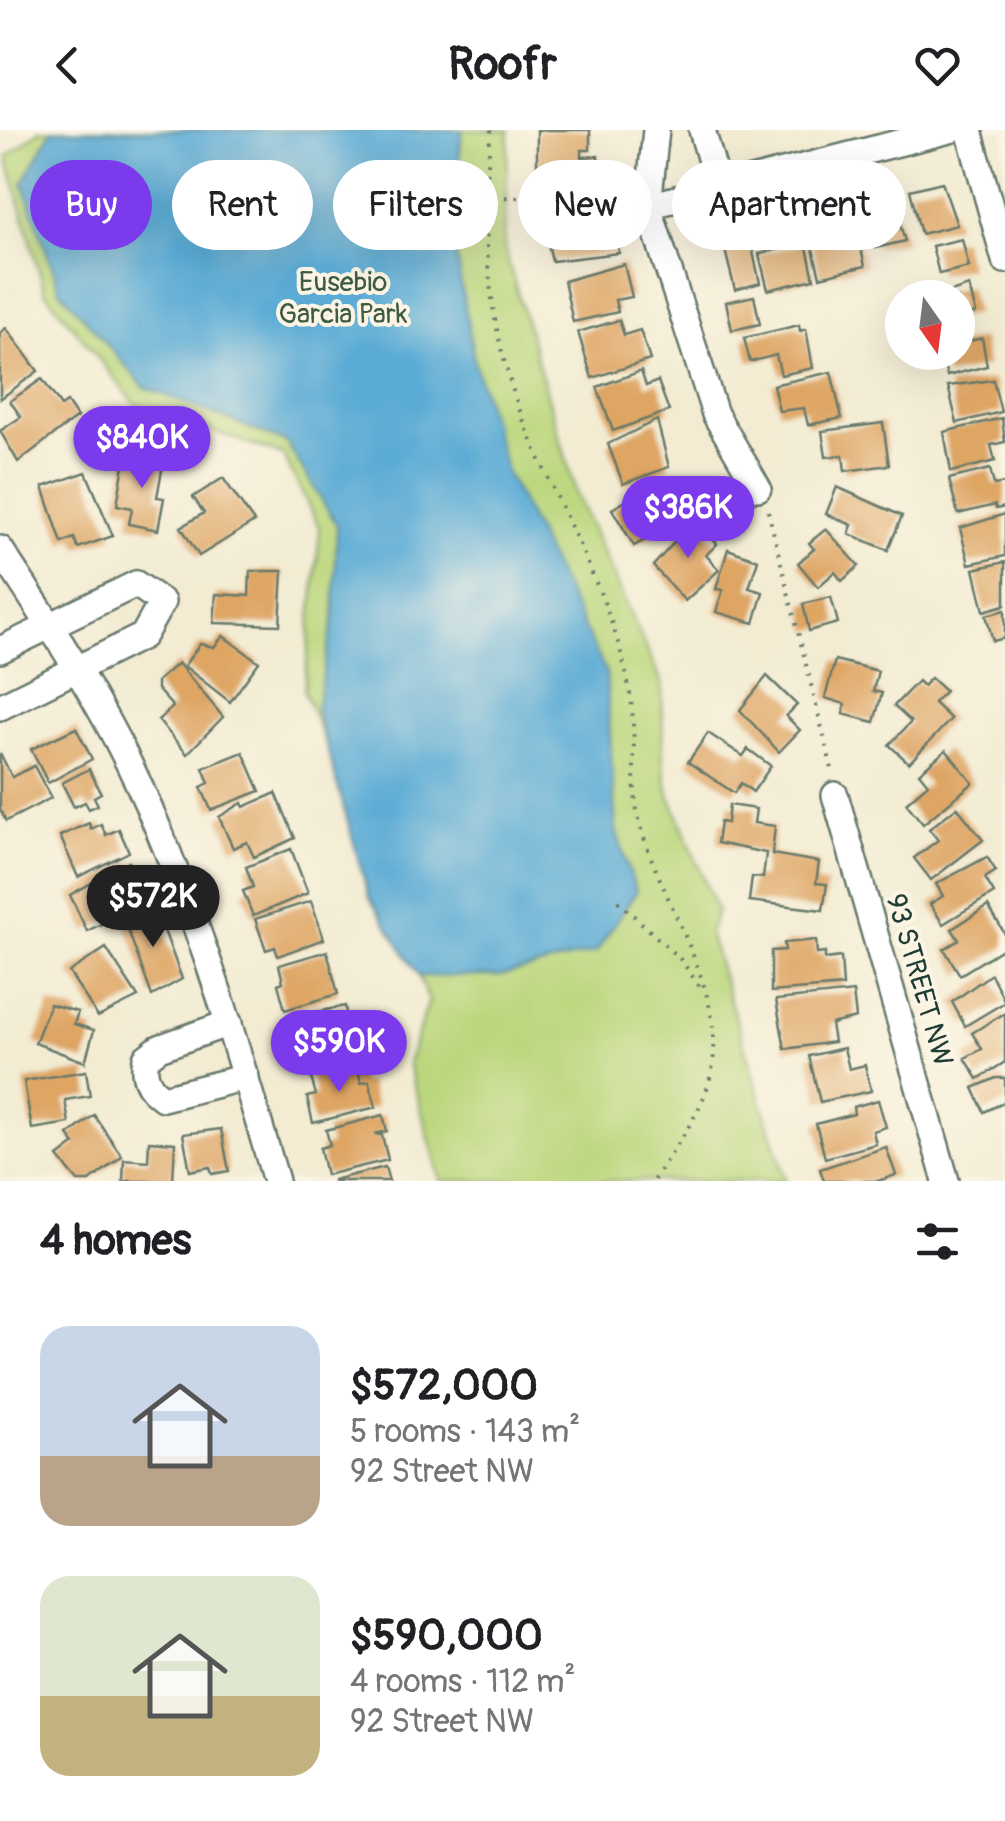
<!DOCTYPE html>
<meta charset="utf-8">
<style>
:root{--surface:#fff;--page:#f6f6f6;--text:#202124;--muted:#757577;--accent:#7c3aed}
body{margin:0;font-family:Pangolin,sans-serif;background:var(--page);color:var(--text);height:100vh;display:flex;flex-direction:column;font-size:38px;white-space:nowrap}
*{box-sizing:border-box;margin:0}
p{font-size:32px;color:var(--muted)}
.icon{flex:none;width:55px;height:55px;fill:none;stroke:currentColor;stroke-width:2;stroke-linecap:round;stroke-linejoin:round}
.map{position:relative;height:1051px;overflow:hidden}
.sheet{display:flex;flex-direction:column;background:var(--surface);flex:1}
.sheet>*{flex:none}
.top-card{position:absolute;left:30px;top:30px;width:945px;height:90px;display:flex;gap:20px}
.needle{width:65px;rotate:166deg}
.fabs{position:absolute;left:885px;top:150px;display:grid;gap:20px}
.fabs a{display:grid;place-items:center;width:90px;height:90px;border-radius:50%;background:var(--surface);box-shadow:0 10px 40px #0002;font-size:50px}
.price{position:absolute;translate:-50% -85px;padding:0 22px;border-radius:35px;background:var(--accent);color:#fff;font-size:32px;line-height:65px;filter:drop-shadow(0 2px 5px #0008)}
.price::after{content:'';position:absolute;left:50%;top:60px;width:30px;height:22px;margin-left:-15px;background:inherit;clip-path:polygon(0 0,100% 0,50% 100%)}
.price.on{background:#222;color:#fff}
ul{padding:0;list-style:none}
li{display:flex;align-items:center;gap:30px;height:250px;padding:0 40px}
li span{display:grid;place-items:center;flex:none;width:280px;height:200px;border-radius:30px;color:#555}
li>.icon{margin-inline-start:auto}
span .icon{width:120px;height:120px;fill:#fffc;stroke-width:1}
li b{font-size:42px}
h2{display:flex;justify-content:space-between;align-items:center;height:120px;padding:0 40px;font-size:42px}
.tag{padding:0 35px;border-radius:45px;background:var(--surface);box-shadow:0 10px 40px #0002;font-size:35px;line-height:90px}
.tag.on{background:var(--accent);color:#fff}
header{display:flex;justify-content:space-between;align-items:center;height:130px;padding:0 40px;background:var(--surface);font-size:45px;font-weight:700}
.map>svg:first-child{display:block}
.green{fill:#bbd77d;stroke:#6d8a58;stroke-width:2.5}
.water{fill:#5aabd5;stroke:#3c7484;stroke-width:2.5}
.building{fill:#dea564}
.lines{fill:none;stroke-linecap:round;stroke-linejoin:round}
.minor-casing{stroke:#697a6c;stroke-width:30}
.path{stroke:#697a6c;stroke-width:4;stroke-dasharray:2.5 8;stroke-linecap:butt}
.minor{stroke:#fff;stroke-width:25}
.labels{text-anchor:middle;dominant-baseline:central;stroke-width:8;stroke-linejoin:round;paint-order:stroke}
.park-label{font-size:28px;fill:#3e5c43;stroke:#fcf5e5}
.street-label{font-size:28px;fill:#1f3d34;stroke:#fcf5e5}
</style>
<header><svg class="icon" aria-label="back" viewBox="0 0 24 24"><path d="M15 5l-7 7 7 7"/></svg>Roofr<svg class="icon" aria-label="heart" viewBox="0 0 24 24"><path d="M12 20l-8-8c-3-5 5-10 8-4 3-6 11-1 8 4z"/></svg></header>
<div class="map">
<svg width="1005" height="1051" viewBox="0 0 1005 1051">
<rect width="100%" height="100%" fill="#fcf5e5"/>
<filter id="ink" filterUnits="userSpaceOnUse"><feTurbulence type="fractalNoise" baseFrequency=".01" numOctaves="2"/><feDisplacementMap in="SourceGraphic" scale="20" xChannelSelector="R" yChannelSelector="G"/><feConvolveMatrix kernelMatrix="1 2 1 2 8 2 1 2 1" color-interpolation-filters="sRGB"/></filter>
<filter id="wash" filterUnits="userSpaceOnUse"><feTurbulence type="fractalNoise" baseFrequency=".0048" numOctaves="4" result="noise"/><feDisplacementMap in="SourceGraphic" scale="40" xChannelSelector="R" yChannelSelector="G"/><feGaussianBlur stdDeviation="2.25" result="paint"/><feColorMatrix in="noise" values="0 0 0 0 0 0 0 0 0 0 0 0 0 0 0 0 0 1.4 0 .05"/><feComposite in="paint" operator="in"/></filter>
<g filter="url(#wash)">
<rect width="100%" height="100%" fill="#f3ecd3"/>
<path class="green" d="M 40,0 L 509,0 L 504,117 L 577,366 L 662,553 L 663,632 L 669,664 L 717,781 L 709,803 L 786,1051 L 441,1051 L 408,933 L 429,871 L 304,561 L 320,399 L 283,325 L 136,275 L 45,162 L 7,27 Z"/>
<path class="water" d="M 52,0 L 462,0 L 453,108 L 475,234 L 507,343 L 606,542 L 616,700 L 636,762 L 596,822 L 500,846 L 419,846 L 369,767 L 316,579 L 334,487 L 337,395 L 286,312 L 144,257 L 60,160 L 23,53 Z"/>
<g id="blocks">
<g class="building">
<path d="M 537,0 L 590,0 L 590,20 L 582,20 L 582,27 L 598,26 L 599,51 L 537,45 Z"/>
<path d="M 942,52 L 957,95 L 921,104 L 910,60 Z"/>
<path d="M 891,64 L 905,111 L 876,118 L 863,70 Z"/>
<path d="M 601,76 L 608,81 L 610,91 L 604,97 L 615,95 L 619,123 L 552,131 L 542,86 Z"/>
<path d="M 852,81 L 865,136 L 820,147 L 811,111 L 835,105 L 830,86 Z"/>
<path d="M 748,100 L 760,153 L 735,160 L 721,104 Z"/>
<path d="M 962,109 L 969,137 L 939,144 L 932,116 Z"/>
<path d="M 806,113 L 814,149 L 768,160 L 759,124 Z"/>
<path d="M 624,134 L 632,167 L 615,170 L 618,182 L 573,192 L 564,151 Z"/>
<path d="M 969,156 L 976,183 L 958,188 L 958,168 L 932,168 Z"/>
<path d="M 754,166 L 760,194 L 732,200 L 726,172 Z"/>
<path d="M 619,190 L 624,205 L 640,200 L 650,230 L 592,248 L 578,202 Z"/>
<path d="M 799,195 L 800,201 L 806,199 L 813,238 L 781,245 L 776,225 L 750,232 L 744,208 Z"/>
<path d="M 6,198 L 38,241 L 0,269 L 0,203 Z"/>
<path d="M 982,208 L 987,236 L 947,246 L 941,222 L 958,222 L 958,214 Z"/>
<path d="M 641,241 L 646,256 L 658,251 L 669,281 L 613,301 L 597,257 Z"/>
<path d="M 831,242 L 842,288 L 808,295 L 804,278 L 779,281 L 773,255 Z"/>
<path d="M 42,249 L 61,276 L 67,272 L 77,287 L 18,332 L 0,301 L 21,287 L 10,271 Z"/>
<path d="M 993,250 L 1001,282 L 957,293 L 948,256 Z"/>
<path d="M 1002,288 L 1005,312 L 991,315 L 995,331 L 951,342 L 944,302 Z"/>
<path d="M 657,290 L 669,337 L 623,354 L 608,314 Z"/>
<path d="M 883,293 L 889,335 L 845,341 L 843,325 L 826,327 L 822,301 Z"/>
<path d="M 139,325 L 164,329 L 157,367 L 164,368 L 158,400 L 129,394 L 132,378 L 117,375 L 125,329 L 138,331 Z"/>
<path d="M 990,339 L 994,355 L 1005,353 L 1005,377 L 996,379 L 995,375 L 958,384 L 949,349 Z"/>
<path d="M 86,342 L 113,406 L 78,418 L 74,408 L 62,413 L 43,357 Z"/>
<path d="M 223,348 L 254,392 L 199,426 L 181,397 L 204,383 L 193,367 Z"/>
<path d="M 662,350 L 668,360 L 679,359 L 693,383 L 634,416 L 612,379 Z"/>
<path d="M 837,357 L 902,386 L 888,420 L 849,404 L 852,395 L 826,384 Z"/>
<path d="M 1005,384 L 1005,426 L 969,434 L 960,398 Z"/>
<path d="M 695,389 L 717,414 L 706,425 L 719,440 L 685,471 L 653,436 Z"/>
<path d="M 826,399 L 859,436 L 842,451 L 835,442 L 818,457 L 798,433 L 814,419 L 809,413 Z"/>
<path d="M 728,419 L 758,430 L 749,458 L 763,462 L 754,493 L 716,482 L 723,460 L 716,459 Z"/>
<path d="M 1005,432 L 1005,475 L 984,481 L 974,439 Z"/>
<path d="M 250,441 L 283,441 L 280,495 L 214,493 L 216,464 L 249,466 Z"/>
<path d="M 831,467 L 838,493 L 809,501 L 803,474 Z"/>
<path d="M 1005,480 L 1005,508 L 993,511 L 986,485 Z"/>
<path d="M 223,506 L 259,532 L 230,572 L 184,536 L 200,514 L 214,517 Z"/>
<path d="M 835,530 L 878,541 L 873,561 L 882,563 L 874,592 L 843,584 L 845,574 L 825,568 Z"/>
<path d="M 178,533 L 223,587 L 187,624 L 158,590 L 173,577 L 157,559 L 157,551 Z"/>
<path d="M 767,546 L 797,575 L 786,586 L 800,600 L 779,622 L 740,580 Z"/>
<path d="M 931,548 L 945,561 L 934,573 L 951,589 L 909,633 L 889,615 L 911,592 L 894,576 L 918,551 L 923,556 Z"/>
<path d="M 76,598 L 92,629 L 48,653 L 31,619 Z"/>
<path d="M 708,603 L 743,626 L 748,619 L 771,636 L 753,662 L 741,653 L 734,663 L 688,632 Z"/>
<path d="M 946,620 L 973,653 L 923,694 L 906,673 L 928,654 L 919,643 Z"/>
<path d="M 243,622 L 260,661 L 211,680 L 201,657 L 209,653 L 203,638 Z"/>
<path d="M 0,623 L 12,647 L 34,636 L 51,668 L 6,691 L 0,679 Z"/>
<path d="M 89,639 L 101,663 L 94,667 L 98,675 L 89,679 L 85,672 L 74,677 L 62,653 Z"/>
<path d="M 276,663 L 295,708 L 254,727 L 247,712 L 233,718 L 219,687 L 242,673 L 244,677 Z"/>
<path d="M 729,675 L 756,679 L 754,693 L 775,696 L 772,724 L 819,732 L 816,753 L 827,754 L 823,780 L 749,771 L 752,747 L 763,748 L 766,723 L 717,713 L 720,692 L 727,693 Z"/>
<path d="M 957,677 L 983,710 L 931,750 L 914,728 L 938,710 L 929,699 Z"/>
<path d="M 89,693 L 91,699 L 101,694 L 106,705 L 119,699 L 129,722 L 78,747 L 60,706 Z"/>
<path d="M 291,719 L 308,763 L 253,786 L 243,761 L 253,757 L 246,737 Z"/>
<path d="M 987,727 L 996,741 L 985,748 L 994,763 L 943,794 L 930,774 L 943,766 L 936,754 Z"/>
<path d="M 129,732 L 140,754 L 121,763 L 129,780 L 87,801 L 70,765 Z"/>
<path d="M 311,771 L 324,809 L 278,826 L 275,817 L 266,820 L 255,789 Z"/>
<path d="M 155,776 L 182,849 L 152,866 L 124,789 Z"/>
<path d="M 988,776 L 1005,804 L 1005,817 L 960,845 L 944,819 L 959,810 L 952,799 Z"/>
<path d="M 816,810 L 817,824 L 825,823 L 825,829 L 841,827 L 843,856 L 771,862 L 771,821 L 785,820 L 784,813 Z"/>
<path d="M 106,818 L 138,867 L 98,887 L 69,842 Z"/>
<path d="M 327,821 L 338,864 L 285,880 L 278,854 L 283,852 L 279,835 Z"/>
<path d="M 991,844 L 1005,872 L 965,896 L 952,872 Z"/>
<path d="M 853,862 L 856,888 L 831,894 L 834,912 L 785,919 L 776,870 Z"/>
<path d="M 50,874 L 78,882 L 74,894 L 94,900 L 85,932 L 35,913 Z"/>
<path d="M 345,876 L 351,920 L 299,937 L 292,907 L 311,902 L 307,884 Z"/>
<path d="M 1005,883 L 1005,932 L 978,949 L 965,928 L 982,919 L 972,903 Z"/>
<path d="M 844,918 L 849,939 L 865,935 L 871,961 L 820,972 L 809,926 Z"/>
<path d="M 337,937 L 339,944 L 358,939 L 361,953 L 369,951 L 376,977 L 313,993 L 307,967 L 316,965 L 310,944 Z"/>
<path d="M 86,941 L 90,966 L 65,970 L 69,993 L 32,999 L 24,951 Z"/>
<path d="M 996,948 L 1005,948 L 1005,972 L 984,982 L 973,958 Z"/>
<path d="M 878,970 L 886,997 L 873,1001 L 876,1014 L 825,1028 L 816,994 L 854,984 L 853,977 Z"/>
<path d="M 94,985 L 122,1026 L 90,1051 L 78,1051 L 58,1027 L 75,1014 L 68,1005 Z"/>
<path d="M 383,985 L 387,1001 L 375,1004 L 382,1005 L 388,1030 L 326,1045 L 320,1018 L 330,1015 L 326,1000 Z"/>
<path d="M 221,999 L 229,1041 L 212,1044 L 210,1037 L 190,1041 L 183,1004 Z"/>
<path d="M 149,1011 L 175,1013 L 173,1051 L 123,1051 L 124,1029 L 148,1031 Z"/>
<path d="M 886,1017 L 896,1045 L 878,1051 L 824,1051 L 820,1039 Z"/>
<path d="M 385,1037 L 389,1051 L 333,1051 L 333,1050 Z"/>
</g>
</g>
</g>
<g filter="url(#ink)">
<use href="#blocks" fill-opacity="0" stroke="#697a6c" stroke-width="2.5"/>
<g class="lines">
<g class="minor-casing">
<g id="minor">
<path d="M 656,0 L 648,76 L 715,284 L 758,358"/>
<path d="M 702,0 L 719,59"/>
<path d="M 969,0 L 1005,130"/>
<path d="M 648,76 L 950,0"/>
<path d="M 0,419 C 50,495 101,572 139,655 C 197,782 237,918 276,1051"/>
<path d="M 0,520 L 136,454 L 162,472 L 143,506 L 0,577"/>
<path d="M 835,665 L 946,1051"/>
<path d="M 229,893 L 159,918 L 146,928 C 142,946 148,958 163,968 L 246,947"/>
</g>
</g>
<g class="path">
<path d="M 491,0 C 479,108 488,210 532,311 C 559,376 594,438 616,506 C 625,535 632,565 633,595 C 635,625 632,656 638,686 C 656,768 735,867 709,952 C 699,988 672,1020 653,1051"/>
<path d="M 484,67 L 624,68"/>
<path d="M 768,381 L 833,643"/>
<path d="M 618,771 L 681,830 L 702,860"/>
</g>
<use href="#minor" class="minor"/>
</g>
</g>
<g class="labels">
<g class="park-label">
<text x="343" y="152">Eusebio<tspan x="343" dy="32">Garcia Park</tspan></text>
</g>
<g class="street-label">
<text transform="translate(919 850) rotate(74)">93 STREET NW</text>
</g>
</g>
</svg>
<div class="fabs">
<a><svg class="needle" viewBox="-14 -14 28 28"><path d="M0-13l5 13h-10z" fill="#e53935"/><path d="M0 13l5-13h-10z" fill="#757577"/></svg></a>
</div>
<b class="price" style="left:142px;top:361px">$840K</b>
<b class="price" style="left:688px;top:431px">$386K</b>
<b class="price on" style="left:153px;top:820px">$572K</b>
<b class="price" style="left:339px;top:965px">$590K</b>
<div class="top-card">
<a class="tag on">Buy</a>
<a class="tag">Rent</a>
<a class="tag">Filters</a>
<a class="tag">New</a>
<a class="tag">Apartment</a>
</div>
</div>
<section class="sheet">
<h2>4 homes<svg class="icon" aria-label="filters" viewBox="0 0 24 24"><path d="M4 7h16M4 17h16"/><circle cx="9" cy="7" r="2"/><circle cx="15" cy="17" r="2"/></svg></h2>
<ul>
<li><span style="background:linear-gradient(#c9d6e8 65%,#b9a48a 0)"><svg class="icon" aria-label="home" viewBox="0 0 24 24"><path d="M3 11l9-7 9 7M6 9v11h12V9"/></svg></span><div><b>$572,000</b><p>5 rooms · 143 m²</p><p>92 Street NW</p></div></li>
<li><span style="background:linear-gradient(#dfe7d0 60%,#c2b280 0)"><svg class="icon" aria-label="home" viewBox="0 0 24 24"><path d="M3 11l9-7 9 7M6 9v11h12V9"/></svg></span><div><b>$590,000</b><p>4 rooms · 112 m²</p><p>92 Street NW</p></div></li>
</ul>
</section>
